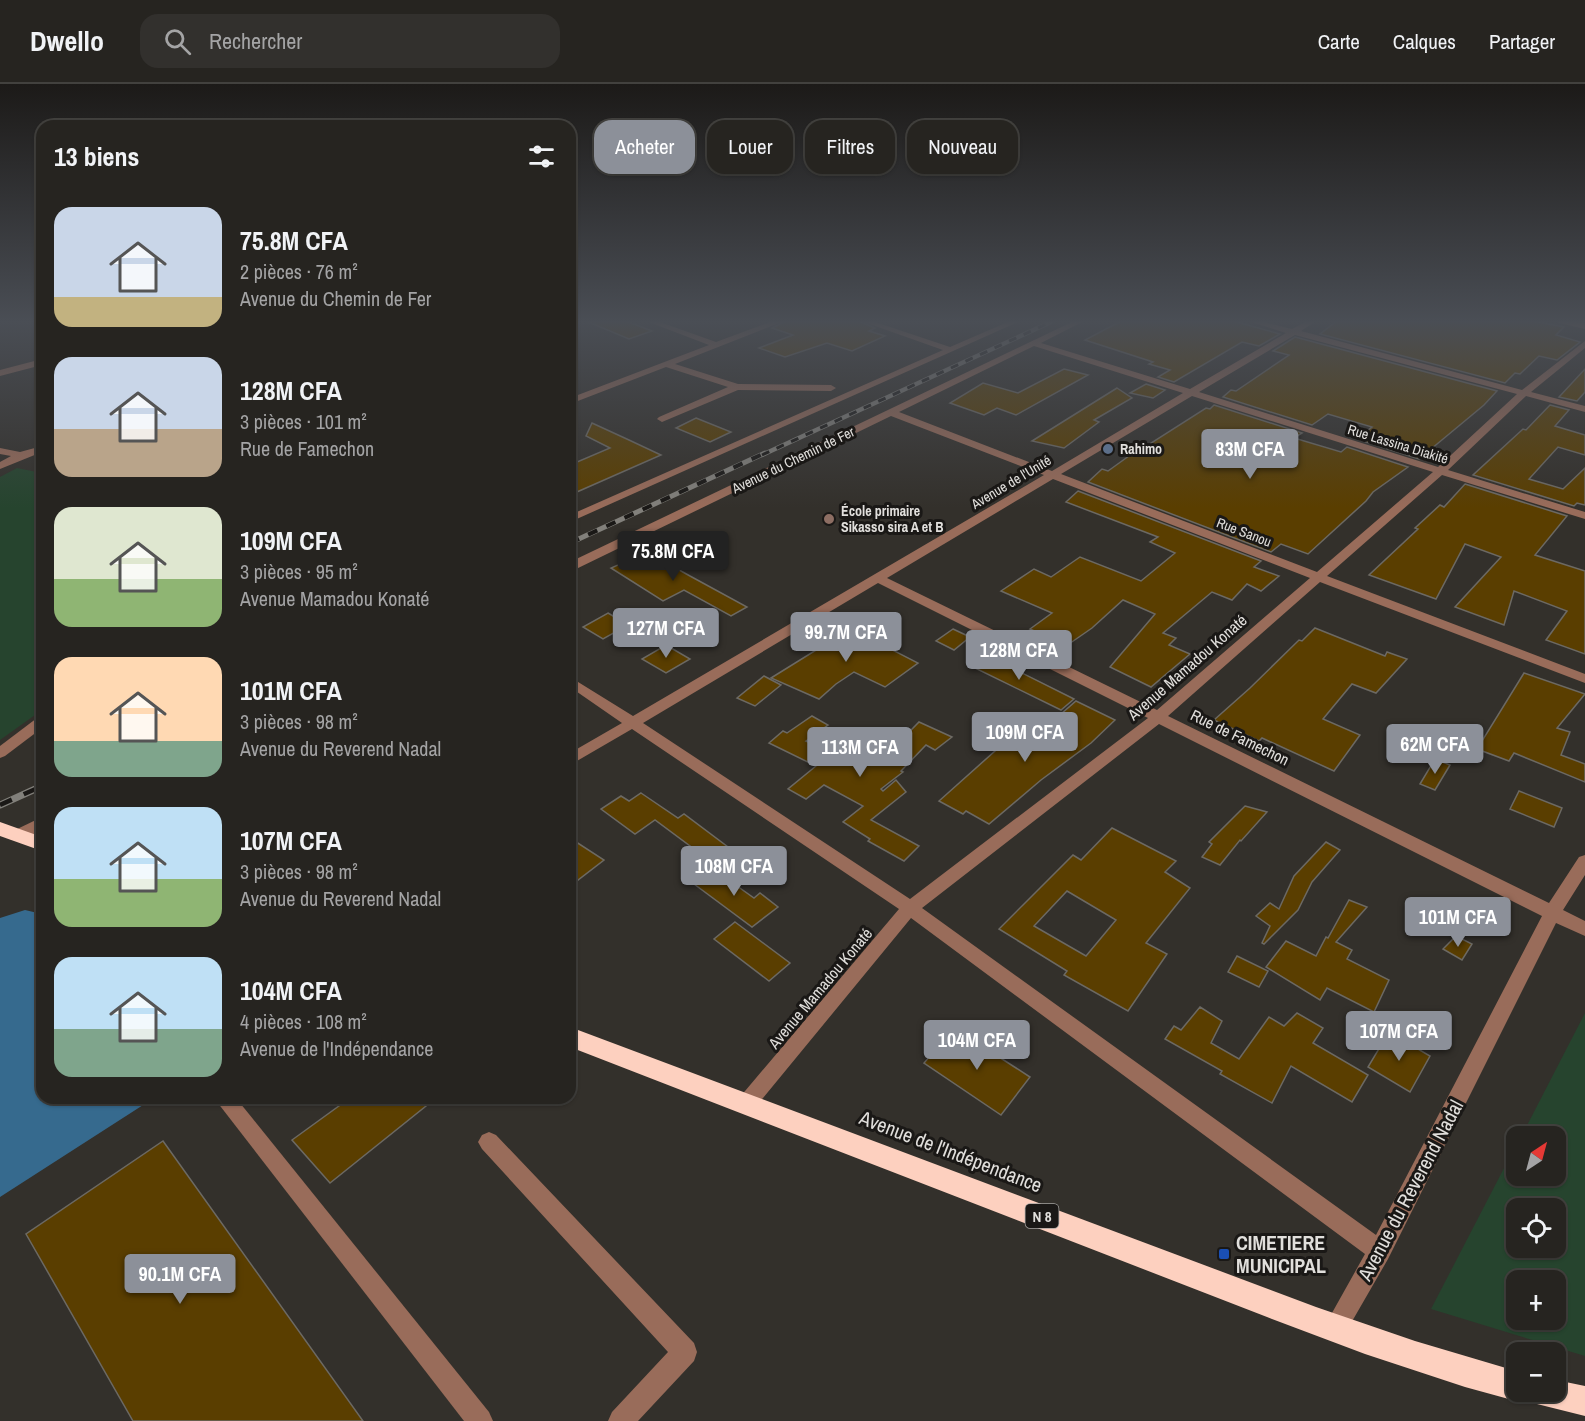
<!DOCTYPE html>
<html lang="fr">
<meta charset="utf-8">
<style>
:root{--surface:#262420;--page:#32302d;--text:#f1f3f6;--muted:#a4a4a5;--line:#42413e;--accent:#8c9099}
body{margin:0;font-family:"Archivo Narrow",sans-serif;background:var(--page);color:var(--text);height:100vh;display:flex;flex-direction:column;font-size:22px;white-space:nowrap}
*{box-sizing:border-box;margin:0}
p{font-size:20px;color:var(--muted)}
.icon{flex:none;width:33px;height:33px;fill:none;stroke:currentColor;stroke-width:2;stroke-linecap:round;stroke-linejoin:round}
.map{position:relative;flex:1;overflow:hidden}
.details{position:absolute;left:36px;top:36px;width:540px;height:984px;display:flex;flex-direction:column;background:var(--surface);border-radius:18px;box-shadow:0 2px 4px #0004,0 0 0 2px var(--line)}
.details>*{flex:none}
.banner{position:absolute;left:594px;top:36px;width:570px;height:54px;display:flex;gap:12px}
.needle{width:39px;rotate:36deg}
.buttons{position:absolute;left:1506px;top:1042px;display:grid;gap:12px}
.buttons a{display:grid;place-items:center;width:60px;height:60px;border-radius:12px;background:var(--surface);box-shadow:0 2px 4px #0004,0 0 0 2px var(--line);font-size:30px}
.price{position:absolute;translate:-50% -51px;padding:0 14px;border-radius:6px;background:var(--accent);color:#fff;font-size:20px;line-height:39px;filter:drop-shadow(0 2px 3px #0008)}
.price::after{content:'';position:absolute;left:50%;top:36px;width:18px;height:14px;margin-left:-9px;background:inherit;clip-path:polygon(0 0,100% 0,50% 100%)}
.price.current{background:#222;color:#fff}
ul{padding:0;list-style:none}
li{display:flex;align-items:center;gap:18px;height:150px;padding:0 18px}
li span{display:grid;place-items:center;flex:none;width:168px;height:120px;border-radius:18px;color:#555}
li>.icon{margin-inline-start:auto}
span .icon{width:72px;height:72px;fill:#fffc;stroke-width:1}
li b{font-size:26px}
h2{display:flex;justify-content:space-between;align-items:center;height:72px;padding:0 18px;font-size:26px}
.tag{padding:0 21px;border-radius:18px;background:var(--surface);box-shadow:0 2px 4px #0004,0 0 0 2px var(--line);font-size:21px;line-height:54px}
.tag.current{background:var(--accent);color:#fff}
header{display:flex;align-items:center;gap:36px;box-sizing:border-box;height:84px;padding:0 30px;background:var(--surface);border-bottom:2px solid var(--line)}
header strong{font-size:28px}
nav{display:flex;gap:33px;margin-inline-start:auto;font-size:21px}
.search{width:420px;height:54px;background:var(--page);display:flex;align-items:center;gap:15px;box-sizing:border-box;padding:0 21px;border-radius:18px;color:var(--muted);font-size:22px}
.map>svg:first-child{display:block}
.green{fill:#26442e;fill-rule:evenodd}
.water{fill:#366a8e}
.building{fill:#5a3e00;stroke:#6c6963;stroke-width:1.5;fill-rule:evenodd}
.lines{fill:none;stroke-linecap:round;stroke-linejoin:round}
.minor{fill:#996c5a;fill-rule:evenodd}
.highway{fill:#fdd0bf;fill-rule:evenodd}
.rail-far2-casing{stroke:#82807b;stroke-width:4.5}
.rail-far1-casing{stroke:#82807b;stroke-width:5}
.rail-casing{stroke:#82807b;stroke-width:7}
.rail-far2{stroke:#1a1816;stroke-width:3;stroke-dasharray:8;stroke-linecap:butt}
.rail-far1{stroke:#1a1816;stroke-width:4;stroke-dasharray:10;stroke-linecap:butt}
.rail{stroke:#1a1816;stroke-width:4.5;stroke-dasharray:13;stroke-linecap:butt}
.service-dot{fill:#5c6f8a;stroke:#1a1816;stroke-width:2}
.education-dot{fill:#8d6e63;stroke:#1a1816;stroke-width:2}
.transit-dot{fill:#1a4fb4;stroke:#1a1816;stroke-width:2}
.labels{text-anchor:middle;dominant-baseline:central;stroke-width:6;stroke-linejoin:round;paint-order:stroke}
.far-street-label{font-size:14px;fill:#e1dfdc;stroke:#1a1816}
.far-poi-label{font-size:14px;font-weight:bold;fill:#e1dfdc;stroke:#1a1816;text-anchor:start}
.shield{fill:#1a1816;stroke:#a5a3a1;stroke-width:1.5}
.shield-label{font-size:15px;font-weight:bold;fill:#e1dfdc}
.street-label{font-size:16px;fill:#e1dfdc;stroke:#1a1816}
.near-street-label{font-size:20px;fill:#e1dfdc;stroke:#1a1816}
.near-poi-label{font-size:20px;font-weight:bold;fill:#e1dfdc;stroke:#1a1816;text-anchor:start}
</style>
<header>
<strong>Dwello</strong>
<div class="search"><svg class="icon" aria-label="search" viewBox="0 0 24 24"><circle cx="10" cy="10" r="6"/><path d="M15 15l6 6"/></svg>Rechercher</div>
<nav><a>Carte</a><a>Calques</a><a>Partager</a></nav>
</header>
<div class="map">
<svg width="1585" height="1337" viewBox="0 0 1585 1337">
<rect width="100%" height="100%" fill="#33302b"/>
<g class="green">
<path d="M 17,384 L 42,389 L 42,626 L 0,656 L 0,393 Z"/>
<path d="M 1585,929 L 1585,1272 L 1431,1225 L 1516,1061 L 1516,1092 L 1556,1092 L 1556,1053 L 1521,1053 ZM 1516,1125 L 1556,1125 L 1556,1164 L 1516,1164 ZM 1516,1197 L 1556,1197 L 1556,1236 L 1516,1236 Z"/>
</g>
<path class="water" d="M 25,826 L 42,830 L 42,1014 L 154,1014 L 0,1113 L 0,834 Z"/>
<g class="building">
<path d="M 586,237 L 626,237 L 652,247 L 629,255 Z"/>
<path d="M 786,237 L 859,237 L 875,244 L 869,247 L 885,252 L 852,267 L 827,259 L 785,273 L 759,264 L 793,251 L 772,244 Z"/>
<path d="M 1121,237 L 1233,237 L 1280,250 L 1259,262 L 1242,258 L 1174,298 L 1158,293 L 1170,286 L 1149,280 L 1153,278 L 1085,256 Z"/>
<path d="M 1337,237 L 1533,237 L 1564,243 L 1556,251 L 1580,258 L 1557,276 L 1539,272 L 1520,290 L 1515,289 L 1505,299 L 1320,250 Z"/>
<path d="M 1295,253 L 1497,307 L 1484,321 L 1419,375 L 1357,355 L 1372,343 L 1328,330 L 1312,341 L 1223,313 L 1231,306 L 1236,307 L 1289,271 L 1273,267 Z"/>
<path d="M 1064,285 L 1088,291 L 1016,331 L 997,324 L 984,331 L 950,319 L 983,299 L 1018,309 Z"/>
<path d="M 1585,285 L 1585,308 L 1577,317 L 1559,313 Z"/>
<path d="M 1146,300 L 1165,306 L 1153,314 L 1130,309 Z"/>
<path d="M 1117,304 L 1132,314 L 1094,336 L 1099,338 L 1064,364 L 1032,357 Z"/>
<path d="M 1214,321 L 1302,349 L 1294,354 L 1341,368 L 1347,363 L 1408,383 L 1373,408 L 1366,417 L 1308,470 L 1281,460 L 1271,468 L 1088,398 L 1102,385 L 1108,387 L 1140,364 L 1142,365 L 1206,324 L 1210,325 Z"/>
<path d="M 1550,321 L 1569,326 L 1555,342 L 1585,351 L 1585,371 L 1558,363 L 1529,395 L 1563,405 L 1585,384 L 1585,421 L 1577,419 L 1574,422 L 1473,391 L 1523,345 L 1526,346 Z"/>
<path d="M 696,334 L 731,348 L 710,358 L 676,344 Z"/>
<path d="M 592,339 L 629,356 L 661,371 L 570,411 L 570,381 L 610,364 L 586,352 Z"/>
<path d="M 1465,400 L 1567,432 L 1535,471 L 1585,487 L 1585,570 L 1546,556 L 1567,527 L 1514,507 L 1504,541 L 1455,523 L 1501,473 L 1465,460 L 1436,515 L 1369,491 L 1418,445 L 1415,444 L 1440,421 L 1444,423 Z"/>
<path d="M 1078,407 L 1261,477 L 1254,483 L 1279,492 L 1261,507 L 1247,500 L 1232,516 L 1212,508 L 1163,549 L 1176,554 L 1169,561 L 1190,570 L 1151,603 L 1110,583 L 1155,530 L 1123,516 L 1092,544 L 1066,562 L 1030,545 L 1052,529 L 1001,507 L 1034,485 L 1051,493 L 1080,473 L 1141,497 L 1175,469 L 1150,458 L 1158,453 L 1066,418 Z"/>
<path d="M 647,468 L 690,492 L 747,523 L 731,532 L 684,506 L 663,517 L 611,484 Z"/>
<path d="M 608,529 L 628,541 L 603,555 L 583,543 Z"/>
<path d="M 866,535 L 882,542 L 867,553 L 918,579 L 885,603 L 854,588 L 836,600 L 819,615 L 771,594 Z"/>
<path d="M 1315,544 L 1385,572 L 1387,568 L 1407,575 L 1376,609 L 1352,600 L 1323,635 L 1360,651 L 1334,687 L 1262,654 L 1259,657 L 1214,636 L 1250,604 L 1299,556 L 1302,557 Z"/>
<path d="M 953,545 L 970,553 L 954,566 L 936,557 Z"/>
<path d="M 666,561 L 690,575 L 666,589 L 642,575 Z"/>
<path d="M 972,565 L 1010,583 L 1074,615 L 1061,626 L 971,582 Z"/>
<path d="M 1524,589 L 1585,610 L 1557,644 L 1570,648 L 1561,671 L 1585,680 L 1585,698 L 1514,669 L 1509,677 L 1477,665 Z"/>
<path d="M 764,592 L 781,601 L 755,622 L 737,614 Z"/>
<path d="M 1076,617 L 1115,636 L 1091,659 L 1041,696 L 989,740 L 966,727 L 963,730 L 939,717 L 1023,642 L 1038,650 Z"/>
<path d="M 812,632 L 828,641 L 806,657 L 845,676 L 854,668 L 878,680 L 919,638 L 952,653 L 935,666 L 926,661 L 901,687 L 903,688 L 881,705 L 883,707 L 896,696 L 906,708 L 871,736 L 919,762 L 904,777 L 868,757 L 870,755 L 843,738 L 863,722 L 824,701 L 806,715 L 788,705 L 816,682 L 769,659 L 783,647 L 787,649 Z"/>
<path d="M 1435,675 L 1450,681 L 1435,706 L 1420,700 Z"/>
<path d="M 1519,707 L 1562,724 L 1554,743 L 1510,725 Z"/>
<path d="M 641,709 L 678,734 L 684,730 L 728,763 L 709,776 L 655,736 L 635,750 L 601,725 L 621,712 L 629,717 Z"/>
<path d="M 1245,722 L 1267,728 L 1241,757 L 1240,756 L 1220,781 L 1202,773 L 1212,760 L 1209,758 Z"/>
<path d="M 1112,744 L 1176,777 L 1165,788 L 1190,804 L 1146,859 L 1167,870 L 1128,927 L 1064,891 L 1067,887 L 999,845 L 1073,771 L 1081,776 ZM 1067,807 L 1116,836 L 1086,872 L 1034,842 Z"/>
<path d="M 570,754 L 604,776 L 578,796 L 570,791 Z"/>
<path d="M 1326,758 L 1340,766 L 1312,798 L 1298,826 L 1264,860 L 1262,859 L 1270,842 L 1256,832 L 1270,819 L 1279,825 L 1294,792 Z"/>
<path d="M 709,782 L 754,814 L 760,809 L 778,823 L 752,843 L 690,797 Z"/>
<path d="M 1349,816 L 1367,823 L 1336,858 L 1352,866 L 1347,875 L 1389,896 L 1374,928 L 1327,904 L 1320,916 L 1266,883 L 1286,857 L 1316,872 L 1326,853 L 1328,854 Z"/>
<path d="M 735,838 L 790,879 L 769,897 L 714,855 Z"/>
<path d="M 1456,852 L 1472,860 L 1462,876 L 1443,865 Z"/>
<path d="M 1237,872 L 1268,887 L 1259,903 L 1228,888 Z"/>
<path d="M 1200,923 L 1222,937 L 1211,959 L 1239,975 L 1269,933 L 1284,942 L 1297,929 L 1323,944 L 1313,959 L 1368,991 L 1352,1018 L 1291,982 L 1272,1019 L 1220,990 L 1222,987 L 1165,955 L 1174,942 L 1181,946 Z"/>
<path d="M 954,944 L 1030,993 L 1001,1031 L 924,979 Z"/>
<path d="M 1389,948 L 1430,972 L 1410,1008 L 1368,983 Z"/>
<path d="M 350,1014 L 436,1014 L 330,1099 L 292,1056 Z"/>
<path d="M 163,1057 L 363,1337 L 133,1337 L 26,1150 Z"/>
</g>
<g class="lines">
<g class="minor">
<path d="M 646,237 L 657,237 L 716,258 L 773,237 L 784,237 L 675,280 L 738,300 L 831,301 L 836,304 L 831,307 L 738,306 L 662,338 L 657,335 L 659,333 L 728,303 L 666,283 L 570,320 L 570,314 L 709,261 Z"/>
<path d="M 861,237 L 872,237 L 950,263 L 1010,237 L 1020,237 L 570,438 L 570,431 L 943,266 Z"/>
<path d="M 1074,237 L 1084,237 L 1041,259 L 1190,305 L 1286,249 L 1248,237 L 1260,237 L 1292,245 L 1307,237 L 1316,237 L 1301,247 L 1522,306 L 1585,257 L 1585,264 L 1531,308 L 1585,322 L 1585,328 L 1526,312 L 1448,386 L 1585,428 L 1585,435 L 1442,391 L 1327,492 L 1585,590 L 1585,599 L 1320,498 L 1168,632 L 1549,819 L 1579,773 L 1585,771 L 1585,791 L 1563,826 L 1585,837 L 1585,852 L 1556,839 L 1388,1175 L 1343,1253 L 1335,1257 L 1327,1253 L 1323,1245 L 1365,1170 L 911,834 L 754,1025 L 747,1028 L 740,1025 L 737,1019 L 740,1013 L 899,825 L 632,645 L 570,681 L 570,669 L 622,639 L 570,603 L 570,593 L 633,632 L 1044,391 L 891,332 L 574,486 L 570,487 L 570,478 ZM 1295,251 L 1517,310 L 1438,383 L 1199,308 ZM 1034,262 L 1183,309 L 1052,387 L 899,328 ZM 1192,312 L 1433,388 L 1317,488 L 1061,390 ZM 1053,395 L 1310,494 L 1157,626 L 887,494 ZM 878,499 L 1148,634 L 910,815 L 643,639 ZM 1159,640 L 1542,832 L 1376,1151 L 922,824 Z"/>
<path d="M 1558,237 L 1585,239 L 1585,245 L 1559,239 Z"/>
<path d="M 42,275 L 42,281 L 0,292 L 0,286 Z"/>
<path d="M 42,362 L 42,368 L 0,385 L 0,378 L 11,372 L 0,370 L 0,364 L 20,368 Z"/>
<path d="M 42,632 L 42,644 L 5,672 L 0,674 L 0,662 L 37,634 Z"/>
<path d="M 42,733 L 42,746 L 23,756 L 11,756 L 9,752 L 11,748 Z"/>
<path d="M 214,1014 L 236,1014 L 489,1328 L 493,1337 L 464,1337 Z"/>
<path d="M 489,1048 L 496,1051 L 694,1259 L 697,1268 L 694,1277 L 638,1337 L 608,1337 L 612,1328 L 668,1268 L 482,1065 L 478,1058 L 482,1051 Z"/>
</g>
<g class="highway">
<path d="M 0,738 L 42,753 L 42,767 L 0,752 Z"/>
<path d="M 570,943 L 1316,1223 L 1415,1257 L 1516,1287 L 1516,1308 L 1528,1308 L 1527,1313 L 1516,1317 L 1465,1303 L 1365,1270 L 1267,1233 L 570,963 Z"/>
<path d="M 1556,1296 L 1585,1302 L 1585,1332 L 1533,1319 L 1529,1308 L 1556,1308 Z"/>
</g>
<g class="rail-far2-casing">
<path id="rail-far2" d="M 762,371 L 1053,237"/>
</g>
<g class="rail-far1-casing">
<path id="rail-far1" d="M 570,459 L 765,369"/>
</g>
<g class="rail-casing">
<path id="rail" d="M 0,721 L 42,702"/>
</g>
<use href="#rail-far2" class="rail-far2"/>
<use href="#rail-far1" class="rail-far1"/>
<use href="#rail" class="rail"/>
</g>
<linearGradient id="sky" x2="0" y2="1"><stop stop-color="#1c1a18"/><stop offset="0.56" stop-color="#4a4e55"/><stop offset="1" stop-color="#4a4e55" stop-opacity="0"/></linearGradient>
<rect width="1585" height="424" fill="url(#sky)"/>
<circle class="service-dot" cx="1108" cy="365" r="6"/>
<circle class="education-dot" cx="829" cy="435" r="6"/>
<rect class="transit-dot" x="1218" y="1164" width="12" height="12" rx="3"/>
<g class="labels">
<g class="far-street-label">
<text transform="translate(1398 360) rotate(17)">Rue Lassina Diakité</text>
<text transform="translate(793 376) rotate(-26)">Avenue du Chemin de Fer</text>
<text transform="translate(1011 398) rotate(-31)">Avenue de l'Unité</text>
<text transform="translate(1244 448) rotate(21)">Rue Sanou</text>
</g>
<g class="far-poi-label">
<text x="1120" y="365">Rahimo</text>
<text x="841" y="427">École primaire<tspan x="841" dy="16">Sikasso sira A et B</tspan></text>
</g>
<rect class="shield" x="1025.5" y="1120" width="33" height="24" rx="4.5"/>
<g class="shield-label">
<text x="1042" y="1132">N 8</text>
</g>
<g class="street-label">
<text transform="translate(1187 583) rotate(-41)">Avenue Mamadou Konaté</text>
<text transform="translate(1240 653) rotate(26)">Rue de Famechon</text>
<text transform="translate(820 904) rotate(-50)">Avenue Mamadou Konaté</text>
</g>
<g class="near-street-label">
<text transform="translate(951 1067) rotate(21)">Avenue de l'Indépendance</text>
<text transform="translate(1410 1106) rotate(-62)">Avenue du Reverend Nadal</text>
</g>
<g class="near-poi-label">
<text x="1236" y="1158">CIMETIERE<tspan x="1236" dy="23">MUNICIPAL</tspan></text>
</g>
</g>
</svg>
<div class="buttons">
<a><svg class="needle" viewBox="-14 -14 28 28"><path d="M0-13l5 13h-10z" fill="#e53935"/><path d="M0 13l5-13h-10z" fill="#a4a4a5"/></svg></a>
<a><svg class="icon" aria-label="locate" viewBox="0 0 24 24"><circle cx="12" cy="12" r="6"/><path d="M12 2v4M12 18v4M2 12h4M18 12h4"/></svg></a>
<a>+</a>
<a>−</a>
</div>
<b class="price" style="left:1250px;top:396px">83M CFA</b>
<b class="price current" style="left:673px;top:498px">75.8M CFA</b>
<b class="price" style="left:666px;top:575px">127M CFA</b>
<b class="price" style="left:846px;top:579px">99.7M CFA</b>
<b class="price" style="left:1019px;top:597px">128M CFA</b>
<b class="price" style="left:1025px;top:679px">109M CFA</b>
<b class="price" style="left:1435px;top:691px">62M CFA</b>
<b class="price" style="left:860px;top:694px">113M CFA</b>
<b class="price" style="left:734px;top:813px">108M CFA</b>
<b class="price" style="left:1458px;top:864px">101M CFA</b>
<b class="price" style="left:1399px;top:978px">107M CFA</b>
<b class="price" style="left:977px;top:987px">104M CFA</b>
<b class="price" style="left:180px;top:1221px">90.1M CFA</b>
<div class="banner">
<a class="tag current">Acheter</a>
<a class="tag">Louer</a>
<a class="tag">Filtres</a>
<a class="tag">Nouveau</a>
</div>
<section class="details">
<h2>13 biens<svg class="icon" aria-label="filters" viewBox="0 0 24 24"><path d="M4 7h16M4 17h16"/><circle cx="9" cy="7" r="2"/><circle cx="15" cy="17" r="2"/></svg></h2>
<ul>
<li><span style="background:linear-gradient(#c9d6e8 75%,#c2b280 0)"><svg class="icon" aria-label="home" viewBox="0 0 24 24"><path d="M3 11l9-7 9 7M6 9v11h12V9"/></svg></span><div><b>75.8M CFA</b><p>2 pièces · 76 m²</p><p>Avenue du Chemin de Fer</p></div></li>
<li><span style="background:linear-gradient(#c9d6e8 60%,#b9a48a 0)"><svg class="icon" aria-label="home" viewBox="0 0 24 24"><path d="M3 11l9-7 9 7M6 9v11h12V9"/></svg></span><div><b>128M CFA</b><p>3 pièces · 101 m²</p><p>Rue de Famechon</p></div></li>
<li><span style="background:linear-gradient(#dfe7d0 60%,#8fb573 0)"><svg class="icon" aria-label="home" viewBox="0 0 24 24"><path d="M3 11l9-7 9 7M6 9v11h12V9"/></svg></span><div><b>109M CFA</b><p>3 pièces · 95 m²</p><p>Avenue Mamadou Konaté</p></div></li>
<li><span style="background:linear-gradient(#ffd9b3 70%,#7fa58c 0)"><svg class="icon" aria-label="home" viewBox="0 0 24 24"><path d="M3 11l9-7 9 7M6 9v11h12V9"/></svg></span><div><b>101M CFA</b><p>3 pièces · 98 m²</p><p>Avenue du Reverend Nadal</p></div></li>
<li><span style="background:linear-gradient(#bfe0f5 60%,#8fb573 0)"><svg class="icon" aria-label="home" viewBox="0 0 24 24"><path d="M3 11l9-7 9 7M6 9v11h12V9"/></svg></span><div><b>107M CFA</b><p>3 pièces · 98 m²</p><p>Avenue du Reverend Nadal</p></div></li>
<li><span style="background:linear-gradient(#bfe0f5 60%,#7fa58c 0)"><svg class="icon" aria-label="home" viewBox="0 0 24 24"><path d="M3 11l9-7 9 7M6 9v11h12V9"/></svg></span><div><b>104M CFA</b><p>4 pièces · 108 m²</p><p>Avenue de l'Indépendance</p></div></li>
</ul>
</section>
</div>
